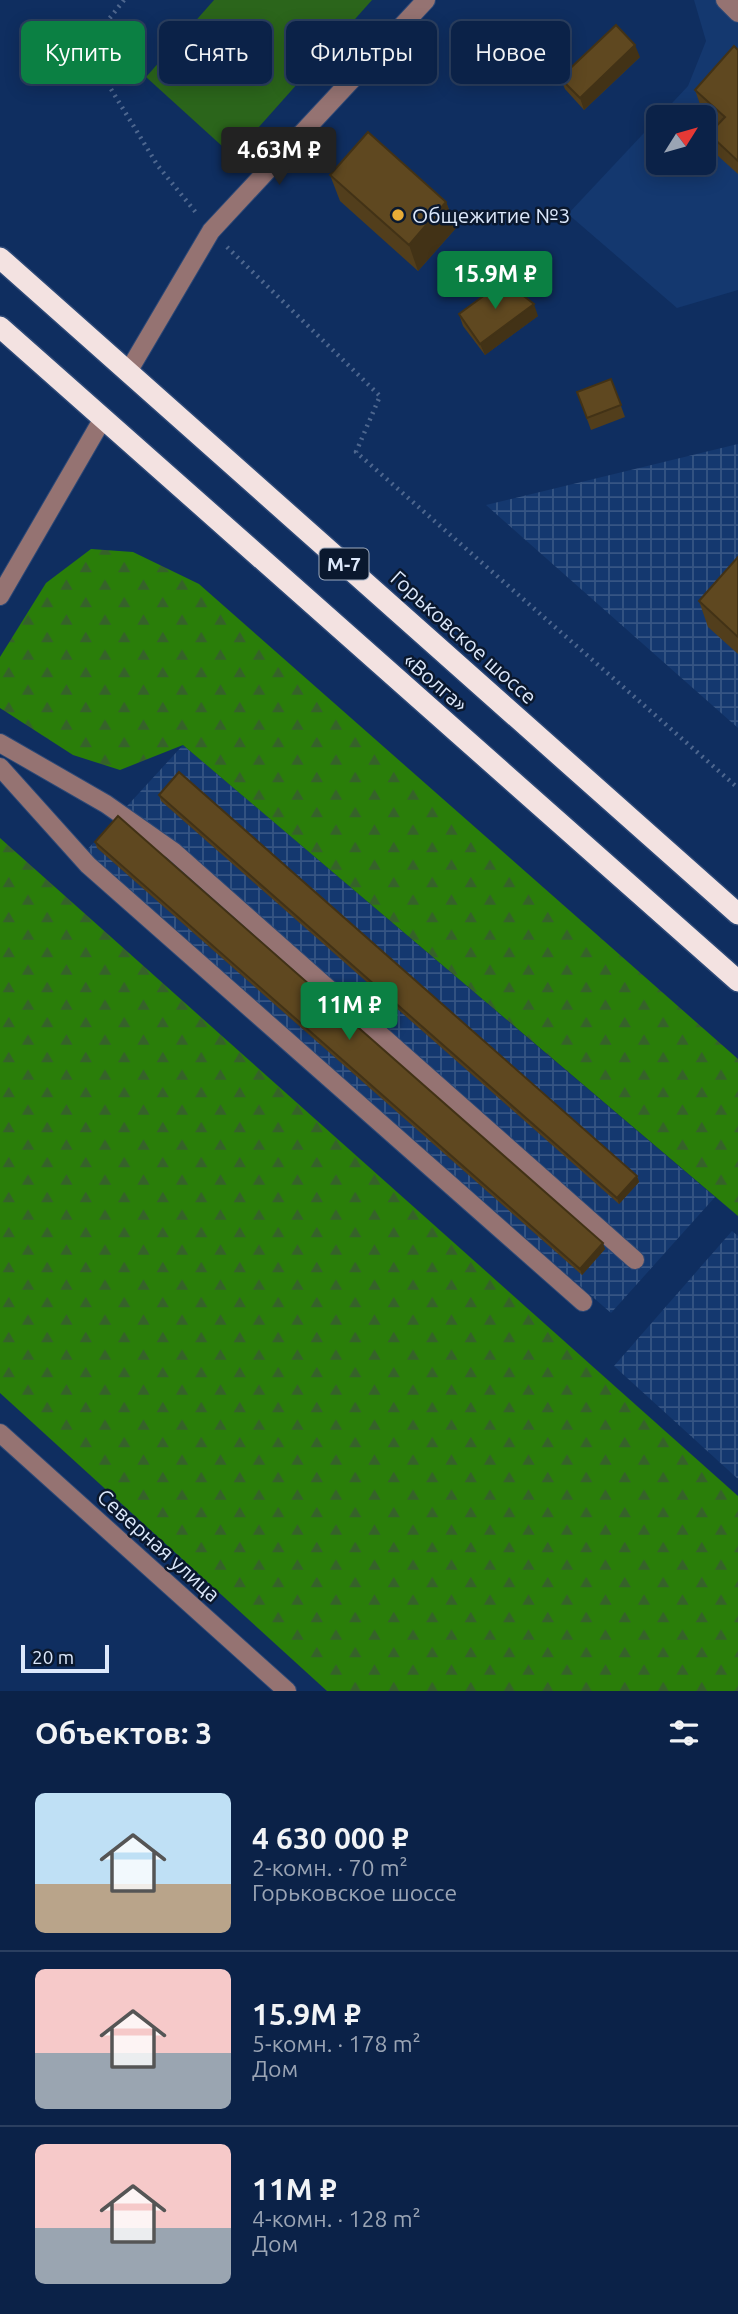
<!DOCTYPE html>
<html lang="ru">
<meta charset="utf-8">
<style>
:root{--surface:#0b2248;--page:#142a4f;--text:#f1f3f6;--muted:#9aa4b4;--line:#2b3f60;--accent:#0b8043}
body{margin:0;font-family:Ubuntu,sans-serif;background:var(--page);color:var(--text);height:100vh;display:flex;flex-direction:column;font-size:26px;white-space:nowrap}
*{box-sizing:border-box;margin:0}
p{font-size:23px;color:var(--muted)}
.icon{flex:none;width:38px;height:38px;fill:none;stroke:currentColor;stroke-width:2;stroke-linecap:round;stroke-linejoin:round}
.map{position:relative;height:1691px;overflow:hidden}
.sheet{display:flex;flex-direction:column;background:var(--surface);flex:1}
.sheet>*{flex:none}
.guide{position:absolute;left:21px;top:21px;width:696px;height:63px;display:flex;gap:14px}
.needle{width:46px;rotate:53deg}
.controls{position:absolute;left:646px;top:105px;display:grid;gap:14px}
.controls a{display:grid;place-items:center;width:70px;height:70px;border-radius:10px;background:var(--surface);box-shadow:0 4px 18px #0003,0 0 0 2px var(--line);font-size:35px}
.scale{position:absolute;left:21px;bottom:18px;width:88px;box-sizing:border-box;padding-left:7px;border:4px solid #dce8fb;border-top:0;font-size:19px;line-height:24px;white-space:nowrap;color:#dce8fb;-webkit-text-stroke:5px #0a182e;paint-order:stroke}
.price{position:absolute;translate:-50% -60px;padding:0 16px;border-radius:7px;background:var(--accent);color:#fff;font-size:23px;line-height:46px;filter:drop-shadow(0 2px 4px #0008)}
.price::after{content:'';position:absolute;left:50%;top:42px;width:21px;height:16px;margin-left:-10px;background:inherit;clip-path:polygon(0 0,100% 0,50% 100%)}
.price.selected{background:#222;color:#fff}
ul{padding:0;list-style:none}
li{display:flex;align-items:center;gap:21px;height:175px;padding:0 35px}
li+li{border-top:2px solid var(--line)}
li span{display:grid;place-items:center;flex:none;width:196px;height:140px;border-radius:10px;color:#555}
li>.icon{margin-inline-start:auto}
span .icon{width:84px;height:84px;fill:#fffc;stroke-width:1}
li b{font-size:30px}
h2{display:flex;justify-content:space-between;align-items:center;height:84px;padding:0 35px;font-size:30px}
.pill{padding:0 24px;border-radius:10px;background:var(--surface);box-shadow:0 4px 18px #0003,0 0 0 2px var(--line);font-size:24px;line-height:63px}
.pill.selected{background:var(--accent);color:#fff}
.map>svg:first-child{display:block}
.built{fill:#14386f}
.industrial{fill:url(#industrial-grid)}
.forest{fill:url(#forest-firs)}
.garden{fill:#2b651b}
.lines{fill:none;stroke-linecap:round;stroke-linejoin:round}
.minor-casing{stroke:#2c4876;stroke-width:20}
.highway-casing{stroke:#2c4876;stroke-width:24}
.path{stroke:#4e678f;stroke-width:4.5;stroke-dasharray:2 5;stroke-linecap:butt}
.minor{stroke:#957372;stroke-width:18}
.highway{stroke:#f3e2e1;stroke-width:21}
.wall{fill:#523e1c}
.shaded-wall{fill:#423216}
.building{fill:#5f4820;stroke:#423216;stroke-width:2}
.poi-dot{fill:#e8ac37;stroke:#0a182e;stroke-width:2.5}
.labels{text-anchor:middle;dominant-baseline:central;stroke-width:5;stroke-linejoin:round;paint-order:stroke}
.shield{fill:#0a182e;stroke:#9daabe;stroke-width:2}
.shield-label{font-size:19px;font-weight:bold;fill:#dce8fb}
.poi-label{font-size:21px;fill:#dce8fb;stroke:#0a182e;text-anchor:start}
.street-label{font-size:21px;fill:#dce8fb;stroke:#0a182e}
</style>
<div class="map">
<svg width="738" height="1691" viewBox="0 0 738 1691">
<defs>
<pattern id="industrial-grid" width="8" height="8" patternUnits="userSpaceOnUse" patternTransform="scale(1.75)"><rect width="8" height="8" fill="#14386f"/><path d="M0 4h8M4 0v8" fill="none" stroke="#365584"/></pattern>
<pattern id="forest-firs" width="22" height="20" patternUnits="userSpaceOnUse" patternTransform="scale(1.75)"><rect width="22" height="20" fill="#2a7e09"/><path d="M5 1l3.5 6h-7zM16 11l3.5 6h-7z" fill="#36622a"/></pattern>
</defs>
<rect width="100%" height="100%" fill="#0f2e60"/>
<path class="built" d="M 694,0 L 738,0 L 738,290 L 677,308 L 568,214 L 658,118 L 658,163 L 704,163 L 704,117 L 659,117 L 688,86 L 706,41 Z"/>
<g class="industrial">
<path d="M 738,444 L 738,728 L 486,505 Z"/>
<path d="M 183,745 L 715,1197 L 611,1313 L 85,852 Z"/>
<path d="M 732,1231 L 738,1236 L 738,1479 L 614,1366 Z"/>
</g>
<g class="forest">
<path d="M 91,549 L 133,552 L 199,584 L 738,1059 L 738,1216 L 183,745 L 120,770 L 73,755 L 0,708 L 0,657 L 46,583 Z"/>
<path d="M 0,838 L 738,1496 L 738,1691 L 327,1691 L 0,1393 Z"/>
</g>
<path class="garden" d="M 214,0 L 372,0 L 233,156 L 146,77 Z"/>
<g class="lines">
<g class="minor-casing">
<g id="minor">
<path d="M 725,0 L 738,13"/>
<path d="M 128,372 L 211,231 L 426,0"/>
<path d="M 0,596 L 102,420"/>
<path d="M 0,743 L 106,804 L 173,851 L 635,1260"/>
<path d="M 0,767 L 88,865 L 583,1302"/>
<path d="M 0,1433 L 287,1691"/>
</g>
</g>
<g class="highway-casing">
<g id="highway">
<path d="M 0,258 L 738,914"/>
<path d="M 0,327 L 738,981"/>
</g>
</g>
<g class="path">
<path d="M 124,0 L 94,38 L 92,58 L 158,166 L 198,215"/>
<path d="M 227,247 L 380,396 L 356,452 L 738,788"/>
</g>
<use href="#minor" class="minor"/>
<use href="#highway" class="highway"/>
</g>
<g class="wall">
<path d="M 738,50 L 738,174 L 717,155 L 709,134 L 718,125 L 702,110 L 695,90 Z"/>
<path d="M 640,57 L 584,110 L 565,89 L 560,78 Z"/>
<path d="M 330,175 L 446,202 L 456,228 L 418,271 L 340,201 Z"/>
<path d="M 459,314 L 538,316 L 485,355 L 463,326 Z"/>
<path d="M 611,379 L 625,417 L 591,430 L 577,392 Z"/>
<path d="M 738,557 L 738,654 L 708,627 L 699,601 Z"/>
<path d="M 159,795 L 637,1176 L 639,1182 L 619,1204 L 161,801 Z"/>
<path d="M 95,842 L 605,1249 L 582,1275 L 97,848 Z"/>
</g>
<g class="shaded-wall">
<path d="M 635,45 L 640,57 L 584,110 L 580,98 Z"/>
<path d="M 446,202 L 456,228 L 418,271 L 409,245 Z"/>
<path d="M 534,304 L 538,316 L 485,355 L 480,344 Z"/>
<path d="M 637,1176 L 639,1182 L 619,1204 L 617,1198 Z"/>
<path d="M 603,1243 L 605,1249 L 582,1275 L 580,1269 Z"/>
</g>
<g class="building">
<path d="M 616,25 L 635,45 L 580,98 L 560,78 Z"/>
<path d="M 734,46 L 738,50 L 738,161 L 709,134 L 725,117 L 695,90 Z"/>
<path d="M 368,132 L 446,202 L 409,245 L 330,175 Z"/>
<path d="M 504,281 L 534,304 L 480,344 L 459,314 Z"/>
<path d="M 611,379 L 621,405 L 587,418 L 577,392 Z"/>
<path d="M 738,557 L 738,637 L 699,601 Z"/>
<path d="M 179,772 L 637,1176 L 617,1198 L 159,795 Z"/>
<path d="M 118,816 L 603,1243 L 580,1269 L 95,842 Z"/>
</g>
<circle class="poi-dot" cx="398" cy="215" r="7"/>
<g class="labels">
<rect class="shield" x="319.5" y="548.5" width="49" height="31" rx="5"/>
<g class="shield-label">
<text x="344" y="564">М-7</text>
</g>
<g class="poi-label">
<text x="412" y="215">Общежитие №3</text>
</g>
<g class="street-label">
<text transform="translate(464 637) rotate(42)">Горьковское шоссе</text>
<text transform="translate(436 682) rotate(41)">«Волга»</text>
<text transform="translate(159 1545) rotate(42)">Северная улица</text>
</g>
</g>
</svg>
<div class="controls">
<a><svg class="needle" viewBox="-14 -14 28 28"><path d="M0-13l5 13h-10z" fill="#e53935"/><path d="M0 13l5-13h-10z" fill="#9aa4b4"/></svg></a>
</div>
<div class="scale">20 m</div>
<b class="price selected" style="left:279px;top:187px">4.63M ₽</b>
<b class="price" style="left:495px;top:311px">15.9M ₽</b>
<b class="price" style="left:349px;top:1042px">11M ₽</b>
<div class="guide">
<a class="pill selected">Купить</a>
<a class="pill">Снять</a>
<a class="pill">Фильтры</a>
<a class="pill">Новое</a>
</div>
</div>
<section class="sheet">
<h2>Объектов: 3<svg class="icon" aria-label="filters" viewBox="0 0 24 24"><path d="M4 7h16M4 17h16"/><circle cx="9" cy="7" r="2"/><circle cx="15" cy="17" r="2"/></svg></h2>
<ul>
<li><span style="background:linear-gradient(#bfe0f5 65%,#b9a48a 0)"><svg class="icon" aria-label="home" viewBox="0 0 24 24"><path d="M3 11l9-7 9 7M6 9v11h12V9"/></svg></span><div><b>4 630 000 ₽</b><p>2-комн. · 70 m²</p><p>Горьковское шоссе</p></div></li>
<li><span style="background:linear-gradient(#f6c9c9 60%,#9aa5b1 0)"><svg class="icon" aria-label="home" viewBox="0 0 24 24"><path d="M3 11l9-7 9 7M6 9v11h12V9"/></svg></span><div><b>15.9M ₽</b><p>5-комн. · 178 m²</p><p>Дом</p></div></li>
<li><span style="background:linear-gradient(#f6c9c9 60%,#9aa5b1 0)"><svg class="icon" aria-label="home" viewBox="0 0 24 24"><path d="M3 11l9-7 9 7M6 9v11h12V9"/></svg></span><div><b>11M ₽</b><p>4-комн. · 128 m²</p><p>Дом</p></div></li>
</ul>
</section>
